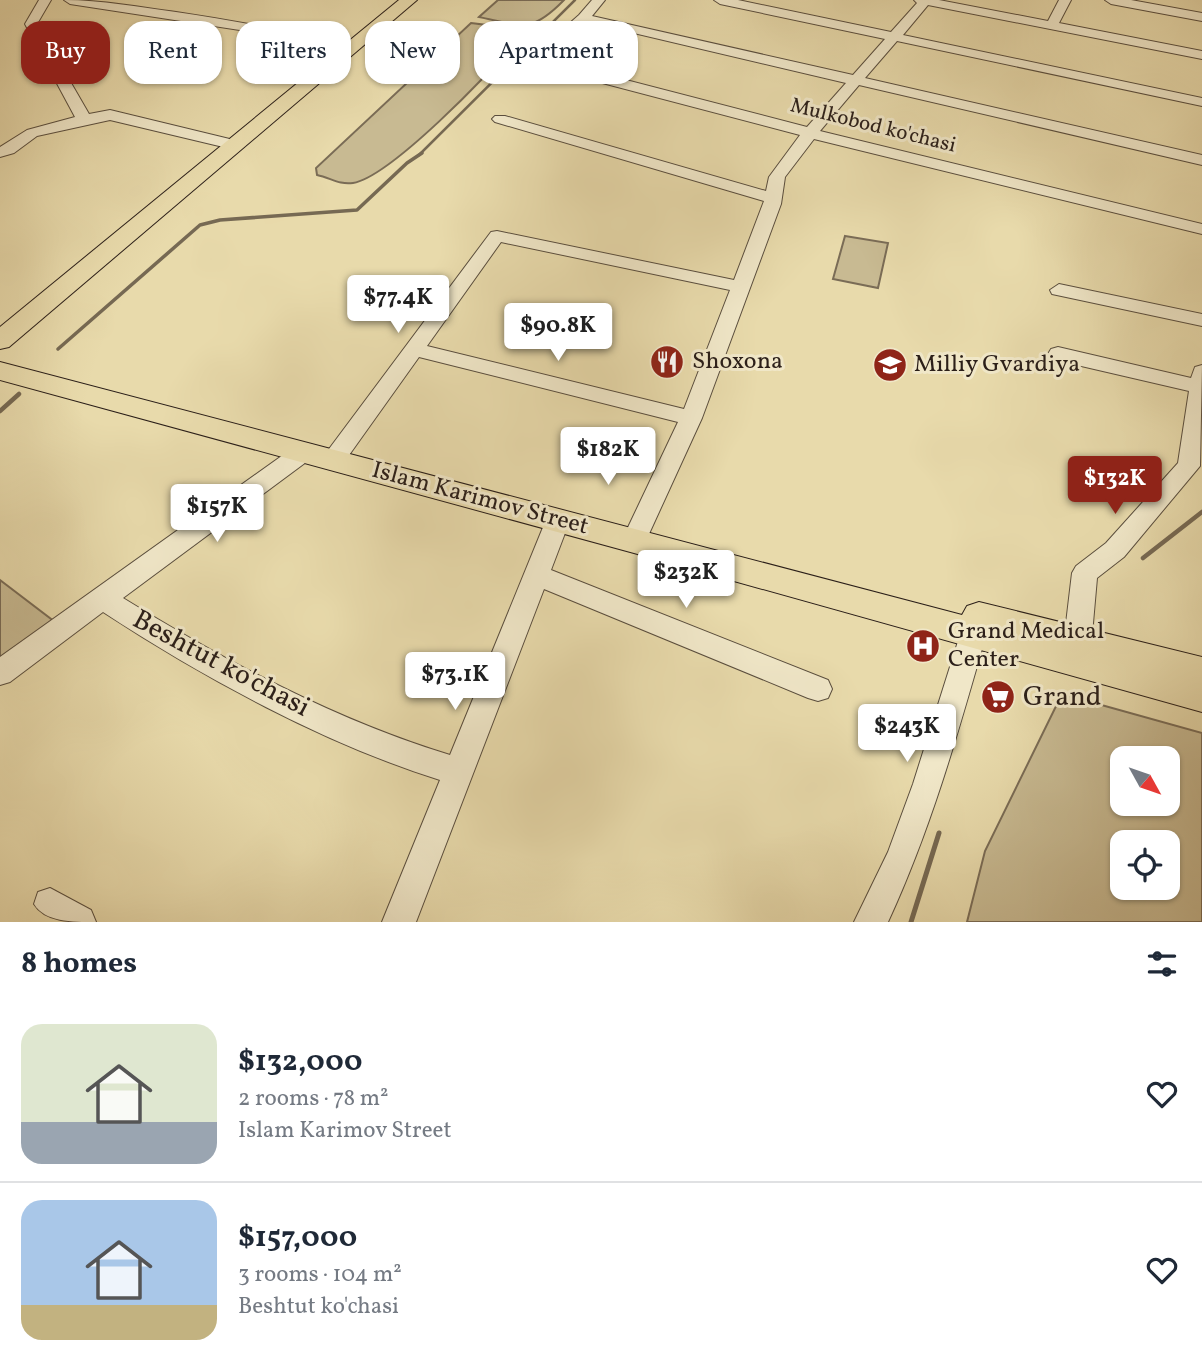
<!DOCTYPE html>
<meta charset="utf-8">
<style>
:root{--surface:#fff;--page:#f2f2f3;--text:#1f2937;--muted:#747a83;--line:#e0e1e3;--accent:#8f2418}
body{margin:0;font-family:Vollkorn,serif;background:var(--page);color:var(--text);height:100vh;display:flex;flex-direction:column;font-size:26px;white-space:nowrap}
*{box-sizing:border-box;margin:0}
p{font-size:23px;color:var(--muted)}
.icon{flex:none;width:38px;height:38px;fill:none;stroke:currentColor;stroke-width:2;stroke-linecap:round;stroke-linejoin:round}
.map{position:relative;height:922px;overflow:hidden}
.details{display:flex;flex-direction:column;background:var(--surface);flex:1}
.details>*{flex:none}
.banner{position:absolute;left:21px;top:21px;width:700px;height:63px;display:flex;gap:14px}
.needle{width:46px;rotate:130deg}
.buttons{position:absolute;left:1110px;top:746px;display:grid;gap:14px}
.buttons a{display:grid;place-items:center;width:70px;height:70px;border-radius:14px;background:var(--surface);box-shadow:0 2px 5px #0004;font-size:35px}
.price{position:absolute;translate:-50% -60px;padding:0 16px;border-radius:7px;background:#fff;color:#222;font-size:23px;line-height:46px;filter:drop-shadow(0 2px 4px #0008)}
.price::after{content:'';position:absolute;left:50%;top:42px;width:21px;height:16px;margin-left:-10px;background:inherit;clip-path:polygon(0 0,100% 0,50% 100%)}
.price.on{background:var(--accent);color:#fff}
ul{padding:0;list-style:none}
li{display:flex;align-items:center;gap:21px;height:175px;padding:0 21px}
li+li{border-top:2px solid var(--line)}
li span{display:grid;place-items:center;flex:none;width:196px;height:140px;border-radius:21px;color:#555}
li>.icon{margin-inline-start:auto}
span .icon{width:84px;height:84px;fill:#fffc;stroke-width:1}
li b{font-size:30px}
h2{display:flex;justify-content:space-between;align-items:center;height:84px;padding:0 21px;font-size:30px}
.pill{padding:0 24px;border-radius:21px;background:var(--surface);box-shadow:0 2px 5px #0004;font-size:24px;line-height:63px}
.pill.on{background:var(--accent);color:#fff}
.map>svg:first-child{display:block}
.green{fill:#c8ba92;stroke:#7a6c56;stroke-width:2;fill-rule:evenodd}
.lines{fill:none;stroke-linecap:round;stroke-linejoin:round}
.stream-far3{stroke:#766953;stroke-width:2.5}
.stream-far2{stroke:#766953;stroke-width:3.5}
.stream-far1{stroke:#766953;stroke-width:4.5}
.stream{stroke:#766953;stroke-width:5}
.minor-casing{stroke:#5a4e3e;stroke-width:2}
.major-casing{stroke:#2b1f19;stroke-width:2}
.minor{fill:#f0e7c8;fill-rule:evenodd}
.major{fill:#e8daab;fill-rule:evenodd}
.labels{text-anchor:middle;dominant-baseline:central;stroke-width:6;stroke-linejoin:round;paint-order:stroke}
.far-street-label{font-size:21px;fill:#2b1f19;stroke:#f0e7c8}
.poi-label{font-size:24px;fill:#2b1f19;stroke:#f0e7c8;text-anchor:start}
.street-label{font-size:24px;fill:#2b1f19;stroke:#f0e7c8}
.near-street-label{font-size:28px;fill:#2b1f19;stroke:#f0e7c8}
.near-poi-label{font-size:28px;fill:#2b1f19;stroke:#f0e7c8;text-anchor:start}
</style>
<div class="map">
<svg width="1202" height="922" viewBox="0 0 1202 922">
<rect width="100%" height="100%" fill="#e8daab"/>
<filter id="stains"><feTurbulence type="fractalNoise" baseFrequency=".00286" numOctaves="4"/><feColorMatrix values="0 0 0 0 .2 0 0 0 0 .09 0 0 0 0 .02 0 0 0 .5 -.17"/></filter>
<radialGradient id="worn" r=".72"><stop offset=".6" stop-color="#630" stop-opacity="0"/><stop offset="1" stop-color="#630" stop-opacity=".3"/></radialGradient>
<g class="green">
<path d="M 498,0 L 564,0 C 531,34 522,26 479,17 Z"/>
<path d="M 471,23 L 511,28 L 517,33 L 516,42 C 490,73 390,177 353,183 C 339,185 331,178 317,175 L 316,168 Z"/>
<path d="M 845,236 L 888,243 L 878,288 L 833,279 Z"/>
<path d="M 0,580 L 55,622 L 0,660 Z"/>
<path d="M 1062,694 L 1202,733 L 1202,922 L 967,922 L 985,851 ZM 1122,758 L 1167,758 L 1167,803 L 1122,803 ZM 1122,842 L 1167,842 L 1167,887 L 1122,887 Z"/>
</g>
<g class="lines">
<path class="stream-far3" d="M 419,155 L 575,0"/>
<path class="stream-far2" d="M 58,349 L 200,225 L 220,220 L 357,210 L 407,163 L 422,153"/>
<g class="stream-far1">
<path d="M 0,411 L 19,394"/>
<path d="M 1143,558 L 1202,512"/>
</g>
<path class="stream" d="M 911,922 L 939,833"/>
<g class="minor-casing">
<g id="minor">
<path d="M 39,0 L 51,0 L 37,24 L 89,114 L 110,110 L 242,142 L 244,145 L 242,148 L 236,150 L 110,120 L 37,136 L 14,153 L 0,157 L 0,147 L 27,130 L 75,117 L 25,24 Z"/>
<path d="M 64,0 C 102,0 138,7 176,12 C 236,21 295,32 355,46 L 357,49 L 350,53 L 309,46 L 273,35 L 70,4 Z"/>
<path d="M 592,0 L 605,0 L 592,16 L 853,75 L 885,39 L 720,4 L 714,0 L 738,0 L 891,32 L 917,3 L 914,0 L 939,0 L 1048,21 L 1059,0 L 1071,0 L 1059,23 L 1202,51 L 1202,59 L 928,5 L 903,35 L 1202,98 L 1202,106 L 897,41 L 865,78 L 1202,155 L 1202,165 L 859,85 L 820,131 L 1202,224 L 1202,234 L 814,139 L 785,177 L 781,204 L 702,418 L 643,547 L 634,550 L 625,547 L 622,540 L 678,422 L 419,357 L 342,465 L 334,467 L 326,465 L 323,459 L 326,453 L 491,232 L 497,231 L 734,280 L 764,201 L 495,122 L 492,119 L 495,116 L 505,116 L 766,191 L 769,177 L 800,135 L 530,64 L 530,58 L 579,15 ZM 587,22 L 846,83 L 807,127 L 545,59 ZM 501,242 L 730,290 L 684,409 L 427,346 Z"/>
<path d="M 1105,0 L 1131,0 L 1202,13 L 1202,21 L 1111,4 Z"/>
<path d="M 1059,284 L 1202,314 L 1202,326 L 1052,294 L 1050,290 Z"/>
<path d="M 1058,347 L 1191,378 L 1195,367 L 1202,365 L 1200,466 L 1124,557 L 1097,578 L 1090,657 L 1086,665 L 1076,669 L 1066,665 L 1062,657 L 1072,573 L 1076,566 L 1106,543 L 1178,463 L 1189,391 L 1051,359 L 1048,354 L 1051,349 Z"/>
<path d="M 305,443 L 313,445 L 316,451 L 313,457 L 123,598 C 225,661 335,720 450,755 L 546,520 L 549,513 L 558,511 L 567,513 L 570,520 L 551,570 L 828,680 L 832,689 L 828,698 L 818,701 L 808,698 L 544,589 L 416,922 L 382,922 L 440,780 C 325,744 204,678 103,612 L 10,682 L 0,685 L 0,657 L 297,445 Z"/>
<path d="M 975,607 L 984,610 L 988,618 L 986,635 C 958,733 931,829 888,922 L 854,922 L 888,852 L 913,784 L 960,635 L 966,610 Z"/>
<path d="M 50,888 L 91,910 L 96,922 C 71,922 45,922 34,904 L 38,892 Z"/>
</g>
</g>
<g class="major-casing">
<g id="major">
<path d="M 399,0 L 417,0 L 9,347 L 0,349 L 0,327 Z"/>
<path d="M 0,362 L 962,615 L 967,606 L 979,602 L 1202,657 L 1202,712 L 634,553 L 0,380 Z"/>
</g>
</g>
<use href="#minor" class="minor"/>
<use href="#major" class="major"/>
</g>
<defs>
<g id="restaurant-disc" transform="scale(1.75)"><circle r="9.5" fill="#8f2418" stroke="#f0e7c8"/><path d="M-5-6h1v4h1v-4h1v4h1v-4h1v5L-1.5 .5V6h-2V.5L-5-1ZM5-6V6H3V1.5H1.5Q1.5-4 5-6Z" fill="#fff"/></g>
<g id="university-disc" transform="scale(1.75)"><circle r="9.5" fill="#8f2418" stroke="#f0e7c8"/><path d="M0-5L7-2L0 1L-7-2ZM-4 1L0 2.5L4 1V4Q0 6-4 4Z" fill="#fff"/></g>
<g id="hospital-disc" transform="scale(1.75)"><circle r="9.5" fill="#8f2418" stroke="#f0e7c8"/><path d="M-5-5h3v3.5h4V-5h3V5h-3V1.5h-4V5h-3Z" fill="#fff"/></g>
<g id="supermarket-disc" transform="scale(1.75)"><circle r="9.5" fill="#8f2418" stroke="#f0e7c8"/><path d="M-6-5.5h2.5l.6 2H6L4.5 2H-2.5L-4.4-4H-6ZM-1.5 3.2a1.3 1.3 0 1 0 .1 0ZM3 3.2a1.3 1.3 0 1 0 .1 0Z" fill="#fff"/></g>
</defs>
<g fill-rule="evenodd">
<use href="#restaurant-disc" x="667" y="362"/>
<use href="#university-disc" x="890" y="365"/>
<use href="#hospital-disc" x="923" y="646"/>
<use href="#supermarket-disc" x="998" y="697"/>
</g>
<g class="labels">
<g class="far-street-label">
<text transform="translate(873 126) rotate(14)">Mulkobod ko'chasi</text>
</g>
<g class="poi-label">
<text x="692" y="362">Shoxona</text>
<text x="914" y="365">Milliy Gvardiya</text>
<text x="948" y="632">Grand Medical<tspan x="948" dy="28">Center</tspan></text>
</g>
<g class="street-label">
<text transform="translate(480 499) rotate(15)">Islam Karimov Street</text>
</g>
<g class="near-street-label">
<text transform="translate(221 664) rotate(28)">Beshtut ko'chasi</text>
</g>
<g class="near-poi-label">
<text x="1023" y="697">Grand</text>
</g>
</g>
<rect width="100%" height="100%" filter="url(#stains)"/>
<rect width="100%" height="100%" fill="url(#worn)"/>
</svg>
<div class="buttons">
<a><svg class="needle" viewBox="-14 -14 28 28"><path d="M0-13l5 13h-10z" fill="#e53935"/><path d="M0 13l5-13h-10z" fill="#747a83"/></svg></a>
<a><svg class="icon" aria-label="locate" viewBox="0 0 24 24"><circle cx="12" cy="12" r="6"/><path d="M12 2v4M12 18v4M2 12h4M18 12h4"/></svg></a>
</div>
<b class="price" style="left:398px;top:335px">$77.4K</b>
<b class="price" style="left:558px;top:363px">$90.8K</b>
<b class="price" style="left:608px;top:487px">$182K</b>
<b class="price on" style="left:1115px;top:516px">$132K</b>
<b class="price" style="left:217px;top:544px">$157K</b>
<b class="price" style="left:686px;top:610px">$232K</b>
<b class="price" style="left:455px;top:712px">$73.1K</b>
<b class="price" style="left:907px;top:764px">$243K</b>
<div class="banner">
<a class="pill on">Buy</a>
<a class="pill">Rent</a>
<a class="pill">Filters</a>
<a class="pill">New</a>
<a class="pill">Apartment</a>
</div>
</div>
<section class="details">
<h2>8 homes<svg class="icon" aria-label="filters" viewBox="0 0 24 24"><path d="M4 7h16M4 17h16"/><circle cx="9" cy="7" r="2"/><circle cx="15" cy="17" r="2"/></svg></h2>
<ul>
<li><span style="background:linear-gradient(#dfe7d0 70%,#9aa5b1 0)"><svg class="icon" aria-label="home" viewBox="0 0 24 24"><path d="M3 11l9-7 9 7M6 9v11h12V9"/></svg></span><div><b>$132,000</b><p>2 rooms · 78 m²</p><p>Islam Karimov Street</p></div><svg class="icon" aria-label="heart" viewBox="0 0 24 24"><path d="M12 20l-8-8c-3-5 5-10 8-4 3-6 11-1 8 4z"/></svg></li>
<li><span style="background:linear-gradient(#a9c7e8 75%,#c2b280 0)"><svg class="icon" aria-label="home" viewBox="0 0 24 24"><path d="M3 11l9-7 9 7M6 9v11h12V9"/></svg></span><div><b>$157,000</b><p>3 rooms · 104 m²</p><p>Beshtut ko'chasi</p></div><svg class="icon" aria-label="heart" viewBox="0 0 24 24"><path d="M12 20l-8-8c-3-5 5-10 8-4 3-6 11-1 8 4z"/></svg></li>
</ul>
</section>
